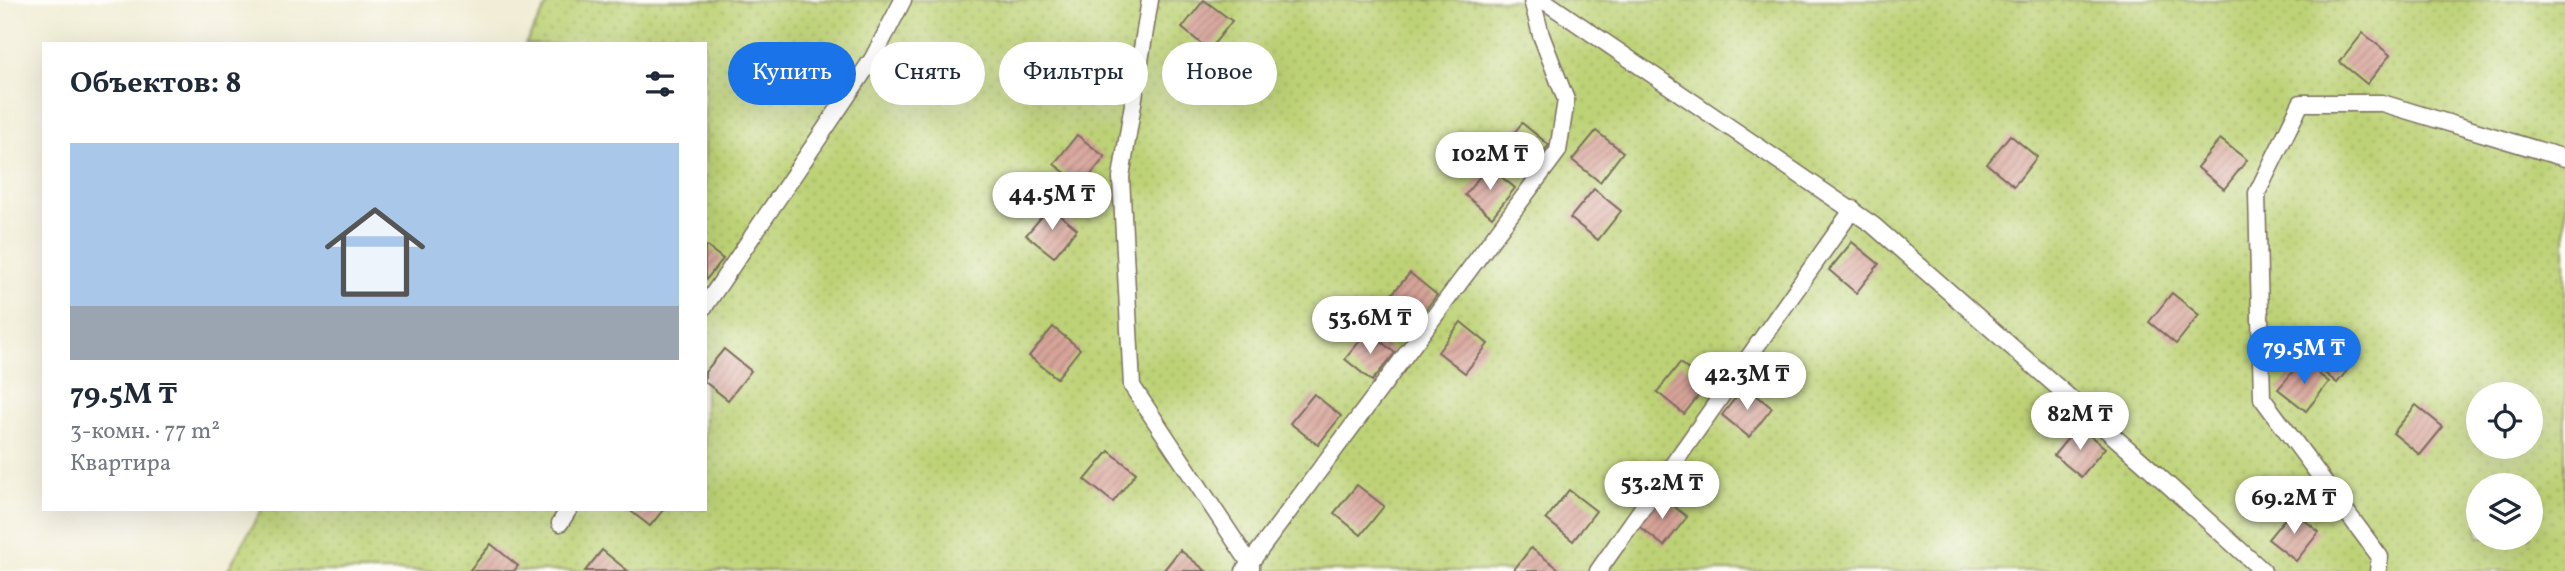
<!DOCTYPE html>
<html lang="ru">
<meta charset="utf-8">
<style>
:root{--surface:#fff;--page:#f2f2f3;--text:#1f2937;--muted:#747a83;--accent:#1a73e8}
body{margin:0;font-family:Vollkorn,serif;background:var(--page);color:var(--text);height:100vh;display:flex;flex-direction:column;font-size:26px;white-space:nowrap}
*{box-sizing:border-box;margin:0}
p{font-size:23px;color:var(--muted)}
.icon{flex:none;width:38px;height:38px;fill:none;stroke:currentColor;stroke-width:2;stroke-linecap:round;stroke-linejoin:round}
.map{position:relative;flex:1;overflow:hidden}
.sheet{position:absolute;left:42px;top:42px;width:665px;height:469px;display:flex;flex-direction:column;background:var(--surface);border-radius:0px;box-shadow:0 7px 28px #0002}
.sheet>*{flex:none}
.hud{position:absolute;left:728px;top:42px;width:665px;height:63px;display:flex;gap:14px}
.buttons{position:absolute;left:2466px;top:382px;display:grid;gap:14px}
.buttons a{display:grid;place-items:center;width:77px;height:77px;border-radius:50%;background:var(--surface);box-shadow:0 7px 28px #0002;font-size:35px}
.price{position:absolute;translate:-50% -60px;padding:0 16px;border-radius:24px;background:#fff;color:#222;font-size:23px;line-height:46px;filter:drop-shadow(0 2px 4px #0008)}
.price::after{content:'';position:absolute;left:50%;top:42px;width:21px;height:16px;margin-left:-10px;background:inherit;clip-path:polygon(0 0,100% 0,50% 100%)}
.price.active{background:var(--accent);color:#fff}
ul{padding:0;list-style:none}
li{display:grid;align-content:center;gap:14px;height:371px;padding:0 28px}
li span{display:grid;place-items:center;height:217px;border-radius:0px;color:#555}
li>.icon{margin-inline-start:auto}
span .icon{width:126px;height:126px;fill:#fffc;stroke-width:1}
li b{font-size:30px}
h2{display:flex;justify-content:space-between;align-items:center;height:84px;padding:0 28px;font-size:30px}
.chip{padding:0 24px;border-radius:32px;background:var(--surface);box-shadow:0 7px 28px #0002;font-size:24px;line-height:63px}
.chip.active{background:var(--accent);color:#fff}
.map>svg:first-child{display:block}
.grass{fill:url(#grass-dots);stroke:#7c7e4a;stroke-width:2;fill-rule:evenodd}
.building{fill:url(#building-hatch)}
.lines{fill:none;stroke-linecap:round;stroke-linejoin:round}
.lane-casing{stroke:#7b6e5e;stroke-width:19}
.lane{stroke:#fff;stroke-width:16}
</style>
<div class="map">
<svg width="2565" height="571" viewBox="0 0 2565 571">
<defs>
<pattern id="grass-dots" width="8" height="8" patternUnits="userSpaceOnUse" patternTransform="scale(1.75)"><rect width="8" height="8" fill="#bdd276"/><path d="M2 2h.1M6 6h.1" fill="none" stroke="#a3b466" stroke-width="1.8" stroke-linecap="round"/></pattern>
<pattern id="building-hatch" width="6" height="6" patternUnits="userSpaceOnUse" patternTransform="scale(1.75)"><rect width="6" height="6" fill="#d8a49a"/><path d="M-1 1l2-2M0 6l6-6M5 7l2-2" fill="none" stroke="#b0867d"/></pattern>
</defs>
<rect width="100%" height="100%" fill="#fdfcf7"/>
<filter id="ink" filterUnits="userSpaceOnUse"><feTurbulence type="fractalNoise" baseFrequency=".0143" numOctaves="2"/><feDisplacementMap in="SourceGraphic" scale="14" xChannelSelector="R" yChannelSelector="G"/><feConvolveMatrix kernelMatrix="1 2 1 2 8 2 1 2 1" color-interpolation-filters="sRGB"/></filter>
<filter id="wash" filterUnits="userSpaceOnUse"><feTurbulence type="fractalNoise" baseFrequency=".00686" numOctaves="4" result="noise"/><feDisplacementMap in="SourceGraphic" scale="28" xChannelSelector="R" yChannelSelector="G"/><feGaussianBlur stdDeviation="1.57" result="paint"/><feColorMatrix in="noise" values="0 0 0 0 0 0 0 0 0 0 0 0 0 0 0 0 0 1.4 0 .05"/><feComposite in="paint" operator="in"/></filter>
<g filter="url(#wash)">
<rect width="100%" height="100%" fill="#f1edd6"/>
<path class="grass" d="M 550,0 L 2565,0 L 2565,571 L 227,571 L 262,509 L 705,509 L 705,44 L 525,44 ZM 2478,394 L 2530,394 L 2530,446 L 2478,446 ZM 2478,485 L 2530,485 L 2530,537 L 2478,537 Z"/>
<g id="blocks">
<g class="building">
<path d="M 1204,0 L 1232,21 L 1209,50 L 1182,28 Z"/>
<path d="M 2363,33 L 2390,55 L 2367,84 L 2340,62 Z"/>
<path d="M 820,52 L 847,74 L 824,102 L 797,80 Z"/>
<path d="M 1522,123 L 1549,145 L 1526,174 L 1499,152 Z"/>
<path d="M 1596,131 L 1623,152 L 1600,182 L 1572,160 Z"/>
<path d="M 1077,135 L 1105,157 L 1082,186 L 1054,164 Z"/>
<path d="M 2010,135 L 2037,157 L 2014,186 L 1987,164 Z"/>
<path d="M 2220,139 L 2247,160 L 2224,189 L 2197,167 Z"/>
<path d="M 1488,166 L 1515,188 L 1492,217 L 1465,195 Z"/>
<path d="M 1594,189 L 1621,211 L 1598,240 L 1570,218 Z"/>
<path d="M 1050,207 L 1077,229 L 1054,257 L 1026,235 Z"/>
<path d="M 1852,242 L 1879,264 L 1856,293 L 1829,270 Z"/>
<path d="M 705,245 L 723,259 L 705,281 Z"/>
<path d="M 1410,273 L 1437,295 L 1414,324 L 1386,301 Z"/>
<path d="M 2172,293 L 2199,315 L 2176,344 L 2149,322 Z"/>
<path d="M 1461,322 L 1488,344 L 1465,373 L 1438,352 Z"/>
<path d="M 1053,327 L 1080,349 L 1057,378 L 1029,356 Z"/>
<path d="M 1368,331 L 1395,353 L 1372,381 L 1345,359 Z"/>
<path d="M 2333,332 L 2360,354 L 2337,383 L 2310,361 Z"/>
<path d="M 724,349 L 751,371 L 728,400 L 705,382 L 705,372 Z"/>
<path d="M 2302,361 L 2329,382 L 2306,411 L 2278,389 Z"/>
<path d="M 1680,363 L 1707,385 L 1684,414 L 1657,392 Z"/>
<path d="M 1745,386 L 1772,408 L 1749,437 L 1722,415 Z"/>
<path d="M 1314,394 L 1341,416 L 1318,445 L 1290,423 Z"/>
<path d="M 2416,405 L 2443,427 L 2420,455 L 2393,433 Z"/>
<path d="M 2078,426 L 2105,448 L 2081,477 L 2054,455 Z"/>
<path d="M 1109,451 L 1136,473 L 1113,502 L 1085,480 Z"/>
<path d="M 1357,485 L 1384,506 L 1361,535 L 1334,513 Z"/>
<path d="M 1569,490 L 1596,511 L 1573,541 L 1546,519 Z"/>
<path d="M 1660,495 L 1687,517 L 1664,546 L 1636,524 Z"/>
<path d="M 628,509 L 664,509 L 650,526 Z"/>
<path d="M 2292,510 L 2319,532 L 2296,561 L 2268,539 Z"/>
<path d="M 491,544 L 518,566 L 514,571 L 469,571 Z"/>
<path d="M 1531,548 L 1559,569 L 1557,571 L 1513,571 Z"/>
<path d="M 602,550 L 628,571 L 585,571 Z"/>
<path d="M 1180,550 L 1206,571 L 1163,571 Z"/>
</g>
</g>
</g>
<g filter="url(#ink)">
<use href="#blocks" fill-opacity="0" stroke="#7b6e5e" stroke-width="2"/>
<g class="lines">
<g class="lane-casing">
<g id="lane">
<path d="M 1150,0 L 1121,177 L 1132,386 L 1251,565 L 1251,571"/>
<path d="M 1543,0 L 1873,225 L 2144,463 L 2263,571"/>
<path d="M 705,306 L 873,58 L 903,0"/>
<path d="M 560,523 L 569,509"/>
<path d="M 1244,571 L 1558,151 L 1566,100 L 1541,35 L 1532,0"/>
<path d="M 1598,571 L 1853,209"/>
<path d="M 2378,571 L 2380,557 L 2262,398 L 2257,193 L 2301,103 L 2382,103 L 2565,158"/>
</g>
</g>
<use href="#lane" class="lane"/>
</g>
</g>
</svg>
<div class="buttons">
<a><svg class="icon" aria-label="locate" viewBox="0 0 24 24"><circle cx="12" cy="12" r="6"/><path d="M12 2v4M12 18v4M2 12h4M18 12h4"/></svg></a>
<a><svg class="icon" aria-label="layers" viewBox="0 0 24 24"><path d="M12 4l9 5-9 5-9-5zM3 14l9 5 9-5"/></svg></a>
</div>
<b class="price" style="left:1490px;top:192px">102M ₸</b>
<b class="price" style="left:1052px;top:232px">44.5M ₸</b>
<b class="price" style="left:1370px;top:356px">53.6M ₸</b>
<b class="price active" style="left:2304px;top:386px">79.5M ₸</b>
<b class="price" style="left:1747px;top:412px">42.3M ₸</b>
<b class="price" style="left:2080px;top:452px">82M ₸</b>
<b class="price" style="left:1662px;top:521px">53.2M ₸</b>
<b class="price" style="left:2294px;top:536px">69.2M ₸</b>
<div class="hud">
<a class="chip active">Купить</a>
<a class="chip">Снять</a>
<a class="chip">Фильтры</a>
<a class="chip">Новое</a>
</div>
<section class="sheet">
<h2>Объектов: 8<svg class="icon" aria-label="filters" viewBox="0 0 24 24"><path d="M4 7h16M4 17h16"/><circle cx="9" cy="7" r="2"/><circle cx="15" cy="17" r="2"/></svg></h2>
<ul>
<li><span style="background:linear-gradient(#a9c7e8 75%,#9aa5b1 0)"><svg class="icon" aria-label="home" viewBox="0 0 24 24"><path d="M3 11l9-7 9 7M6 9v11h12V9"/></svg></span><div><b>79.5M ₸</b><p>3-комн. · 77 m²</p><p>Квартира</p></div></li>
</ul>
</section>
</div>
